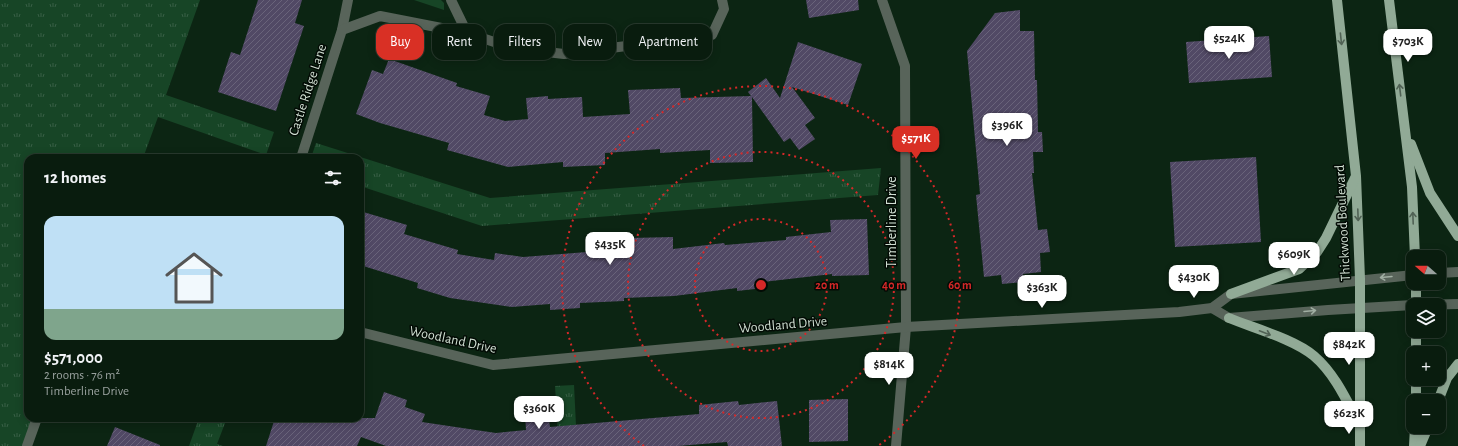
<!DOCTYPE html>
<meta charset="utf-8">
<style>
:root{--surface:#091c0e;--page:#17291c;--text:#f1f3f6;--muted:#99a19e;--line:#293a2e;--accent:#d93025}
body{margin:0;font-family:"Alegreya Sans",sans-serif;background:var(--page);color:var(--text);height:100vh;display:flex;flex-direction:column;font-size:15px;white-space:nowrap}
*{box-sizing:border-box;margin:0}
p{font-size:13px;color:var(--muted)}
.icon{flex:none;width:22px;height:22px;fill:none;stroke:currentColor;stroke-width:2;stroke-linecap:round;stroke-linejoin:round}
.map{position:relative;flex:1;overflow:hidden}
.panel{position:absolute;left:24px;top:154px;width:340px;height:268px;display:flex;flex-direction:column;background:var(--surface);border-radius:12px;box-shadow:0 2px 10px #0003,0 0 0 1px var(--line)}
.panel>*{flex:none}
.hud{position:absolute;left:376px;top:24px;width:380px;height:36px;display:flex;gap:8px}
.needle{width:26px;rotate:290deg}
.buttons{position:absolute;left:1406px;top:250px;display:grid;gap:8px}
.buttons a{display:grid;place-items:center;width:40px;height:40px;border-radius:8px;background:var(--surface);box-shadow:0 2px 10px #0003,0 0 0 1px var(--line);font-size:20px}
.price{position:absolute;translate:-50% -34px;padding:0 9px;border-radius:8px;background:#fff;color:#222;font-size:13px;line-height:26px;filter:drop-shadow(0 1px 2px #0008)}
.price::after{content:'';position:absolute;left:50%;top:24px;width:12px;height:9px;margin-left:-6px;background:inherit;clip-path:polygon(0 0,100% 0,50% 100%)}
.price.on{background:var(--accent);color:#fff}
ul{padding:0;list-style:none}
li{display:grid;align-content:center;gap:8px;height:212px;padding:0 20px}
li+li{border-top:1px solid var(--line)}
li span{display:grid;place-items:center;height:124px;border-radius:12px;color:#555}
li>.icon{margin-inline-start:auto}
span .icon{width:72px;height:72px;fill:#fffc;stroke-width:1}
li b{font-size:17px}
h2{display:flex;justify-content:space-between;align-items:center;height:48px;padding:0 20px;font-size:17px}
.pill{padding:0 14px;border-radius:12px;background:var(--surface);box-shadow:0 2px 10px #0003,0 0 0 1px var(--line);font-size:14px;line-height:36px}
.pill.on{background:var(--accent);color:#fff}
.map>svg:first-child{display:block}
.green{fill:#174526}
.park{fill:url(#park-tufts)}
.building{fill:url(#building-hatch)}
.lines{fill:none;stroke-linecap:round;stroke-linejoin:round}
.minor{stroke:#58645a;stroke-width:10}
.major{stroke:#91aa96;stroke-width:10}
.oneway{stroke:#516255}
.oneway2{stroke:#a0aea2}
.ring{fill:none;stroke:#d62828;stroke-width:2;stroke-dasharray:2 4}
.labels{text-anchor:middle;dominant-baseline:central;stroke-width:3;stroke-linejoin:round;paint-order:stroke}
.street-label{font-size:14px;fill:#d0dfd2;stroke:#030b05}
.centre{fill:#d62828;stroke:#030b05;stroke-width:2}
.ring-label{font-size:12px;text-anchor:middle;font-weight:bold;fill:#d62828;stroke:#030b05;stroke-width:3;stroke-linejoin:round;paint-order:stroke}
</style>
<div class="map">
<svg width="1458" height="446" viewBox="0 0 1458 446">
<defs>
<pattern id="park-tufts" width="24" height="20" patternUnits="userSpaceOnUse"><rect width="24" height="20" fill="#174526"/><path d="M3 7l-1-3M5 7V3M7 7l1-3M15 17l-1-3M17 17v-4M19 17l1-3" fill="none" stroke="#385f45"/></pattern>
<pattern id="building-hatch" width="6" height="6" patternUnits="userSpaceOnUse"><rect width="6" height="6" fill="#514965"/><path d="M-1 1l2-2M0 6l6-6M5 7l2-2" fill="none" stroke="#69637a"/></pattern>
</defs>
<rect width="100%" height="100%" fill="#0c2513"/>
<path class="green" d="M 414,0 L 441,0 L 444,3 L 444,10 Z"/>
<g class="park">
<path d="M 0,0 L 200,0 L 166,95 L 274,132 L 266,155 L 158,117 L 143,158 L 28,158 L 28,418 L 36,418 L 27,446 L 0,446 Z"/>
<path d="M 316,143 L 490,198 L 881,168 L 878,195 L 482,226 L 360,186 L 360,158 L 311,158 Z"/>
<path d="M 574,385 L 577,446 L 559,446 L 555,386 Z"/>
<path d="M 199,418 L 227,418 L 217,444 L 223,446 L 189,446 Z"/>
</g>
<g class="building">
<path d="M 258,0 L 302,0 L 295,23 L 304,26 L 276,111 L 218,92 L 231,52 L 240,55 Z"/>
<path d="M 806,0 L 858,0 L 859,10 L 809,18 Z"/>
<path d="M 1020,10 L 1020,31 L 1034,31 L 1035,80 L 1037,80 L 1038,132 L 1042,132 L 1043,152 L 1033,152 L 1034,173 L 1032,173 L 1038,230 L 1047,229 L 1050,252 L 1040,253 L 1041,272 L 1023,274 L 1024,282 L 1002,284 L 1001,275 L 984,277 L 976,195 L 980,194 L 967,51 L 995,13 Z"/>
<path d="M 1269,36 L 1272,77 L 1189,83 L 1186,42 Z"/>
<path d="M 798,42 L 862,64 L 848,105 L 792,87 L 815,118 L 805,125 L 815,139 L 799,150 L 790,138 L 784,142 L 752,97 L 753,162 L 710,163 L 710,150 L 660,153 L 660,149 L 605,153 L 605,165 L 563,167 L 563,162 L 508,167 L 447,150 L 449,143 L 380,123 L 356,114 L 372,70 L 383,74 L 389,59 L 457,83 L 456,86 L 490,96 L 484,115 L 505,121 L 528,119 L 526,98 L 548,96 L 548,99 L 582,97 L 583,117 L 630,114 L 628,90 L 680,88 L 681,98 L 751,96 L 748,92 L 766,78 L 780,98 Z"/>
<path d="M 1256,157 L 1261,242 L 1175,247 L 1170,162 Z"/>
<path d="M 360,211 L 407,225 L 404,234 L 458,250 L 457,254 L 494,260 L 495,253 L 523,257 L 587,252 L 587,239 L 673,237 L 673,249 L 724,243 L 725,245 L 786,240 L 786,237 L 831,232 L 830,220 L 867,219 L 869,275 L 832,276 L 832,274 L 763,282 L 764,288 L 737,291 L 737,288 L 674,296 L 624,298 L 624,301 L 580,303 L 580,308 L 550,310 L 550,304 L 512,307 L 450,298 L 417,288 L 418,283 L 360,265 Z"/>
<path d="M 384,392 L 407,400 L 405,407 L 425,414 L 422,422 L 496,433 L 526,430 L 525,414 L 548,411 L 550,427 L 699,414 L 699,405 L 738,401 L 739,405 L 777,401 L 782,446 L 728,446 L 727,442 L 678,446 L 386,446 L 361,437 L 357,446 L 266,446 L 275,418 L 375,418 Z"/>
<path d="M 848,399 L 848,441 L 809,442 L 809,400 Z"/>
<path d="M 115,427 L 160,445 L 160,446 L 107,446 Z"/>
</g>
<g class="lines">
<g class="minor">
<path d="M 451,0 L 467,33"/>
<path d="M 882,0 L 905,66 L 906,327 L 896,446"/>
<path d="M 342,30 L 348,0"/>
<path d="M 301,158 L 342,30 L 380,16 L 467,33 L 512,48 L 564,54 L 712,35 L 724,9 L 722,0"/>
<path d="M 1439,273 L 1458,272"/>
<path d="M 1418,305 L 1458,304"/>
<path d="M 1212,308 L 1229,318 L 1328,310 L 1413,305"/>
<path d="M 360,332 L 493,365 L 906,327 L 1179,312 L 1212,308 L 1231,294 L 1413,275"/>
<path d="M 27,446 L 37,418"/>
</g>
<g class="major">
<path d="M 1337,0 L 1356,176 L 1360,279 L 1360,446"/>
<path d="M 1389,0 L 1412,187 L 1415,257"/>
<path d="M 1411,144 L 1430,193 L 1458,236"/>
<path d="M 1416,283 L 1416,305"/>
<path d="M 1231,294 L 1299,269 L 1317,252 L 1326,238 L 1355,178"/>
<path d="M 1229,318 C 1253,328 1294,339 1314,356 C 1334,373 1346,399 1358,422"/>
<path d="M 1416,331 L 1416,353"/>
<path d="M 1416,401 L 1416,379"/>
<path d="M 1438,401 L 1447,378 L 1458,364"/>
<path d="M 1414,446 L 1415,427"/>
<path d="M 1420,446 L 1428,427"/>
</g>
</g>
<defs><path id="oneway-shaft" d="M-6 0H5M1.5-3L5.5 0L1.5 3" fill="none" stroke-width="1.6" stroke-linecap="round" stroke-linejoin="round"/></defs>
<g class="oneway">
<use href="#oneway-shaft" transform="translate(1341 39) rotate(84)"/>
<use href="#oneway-shaft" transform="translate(1400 90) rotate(-97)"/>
<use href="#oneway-shaft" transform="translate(1358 215) rotate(88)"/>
<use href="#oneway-shaft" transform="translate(1413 218) rotate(-92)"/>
<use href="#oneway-shaft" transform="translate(1265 333) rotate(21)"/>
</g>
<g class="oneway2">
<use href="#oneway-shaft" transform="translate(1386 277) rotate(175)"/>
<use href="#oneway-shaft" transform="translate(1310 311) rotate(-5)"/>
</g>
<g class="ring">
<circle cx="761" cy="285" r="66"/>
<circle cx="761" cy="285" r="133"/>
<path d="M644 446A199 199 0 1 1 878 446"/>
</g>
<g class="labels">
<g class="street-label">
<text transform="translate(308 90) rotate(-72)">Castle Ridge Lane</text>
<text transform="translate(892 222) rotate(-90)">Timberline Drive</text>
<text transform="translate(1343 223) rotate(-93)">Thickwood Boulevard</text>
<text transform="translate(783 325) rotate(-5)">Woodland Drive</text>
<text transform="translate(453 340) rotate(12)">Woodland Drive</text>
</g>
</g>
<circle cx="761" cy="285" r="6" class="centre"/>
<g class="ring-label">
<text x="827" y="289">20 m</text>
<text x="894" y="289">40 m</text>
<text x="960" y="289">60 m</text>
</g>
</svg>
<div class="buttons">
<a><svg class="needle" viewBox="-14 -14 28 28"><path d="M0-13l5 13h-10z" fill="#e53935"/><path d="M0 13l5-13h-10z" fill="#99a19e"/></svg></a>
<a><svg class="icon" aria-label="layers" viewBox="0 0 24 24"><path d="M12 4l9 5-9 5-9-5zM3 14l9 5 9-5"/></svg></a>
<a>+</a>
<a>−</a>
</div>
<b class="price" style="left:1229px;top:60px">$524K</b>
<b class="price" style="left:1408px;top:63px">$703K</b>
<b class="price" style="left:1007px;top:147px">$396K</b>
<b class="price on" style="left:916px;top:160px">$571K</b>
<b class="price" style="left:610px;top:266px">$435K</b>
<b class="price" style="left:1294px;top:276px">$609K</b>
<b class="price" style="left:1194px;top:299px">$430K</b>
<b class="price" style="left:1042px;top:309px">$363K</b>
<b class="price" style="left:1349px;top:366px">$842K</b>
<b class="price" style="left:889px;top:386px">$814K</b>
<b class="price" style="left:539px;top:430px">$360K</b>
<b class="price" style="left:1349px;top:435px">$623K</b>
<div class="hud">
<a class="pill on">Buy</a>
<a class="pill">Rent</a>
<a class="pill">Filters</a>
<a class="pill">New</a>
<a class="pill">Apartment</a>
</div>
<section class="panel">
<h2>12 homes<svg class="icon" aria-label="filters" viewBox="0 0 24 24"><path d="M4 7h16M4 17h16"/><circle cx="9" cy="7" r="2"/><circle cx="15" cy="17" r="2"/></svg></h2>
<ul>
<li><span style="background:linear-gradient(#bfe0f5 75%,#7fa58c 0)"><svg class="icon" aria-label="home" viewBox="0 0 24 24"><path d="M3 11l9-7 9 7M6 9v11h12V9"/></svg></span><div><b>$571,000</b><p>2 rooms · 76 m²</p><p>Timberline Drive</p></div></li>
</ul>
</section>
</div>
